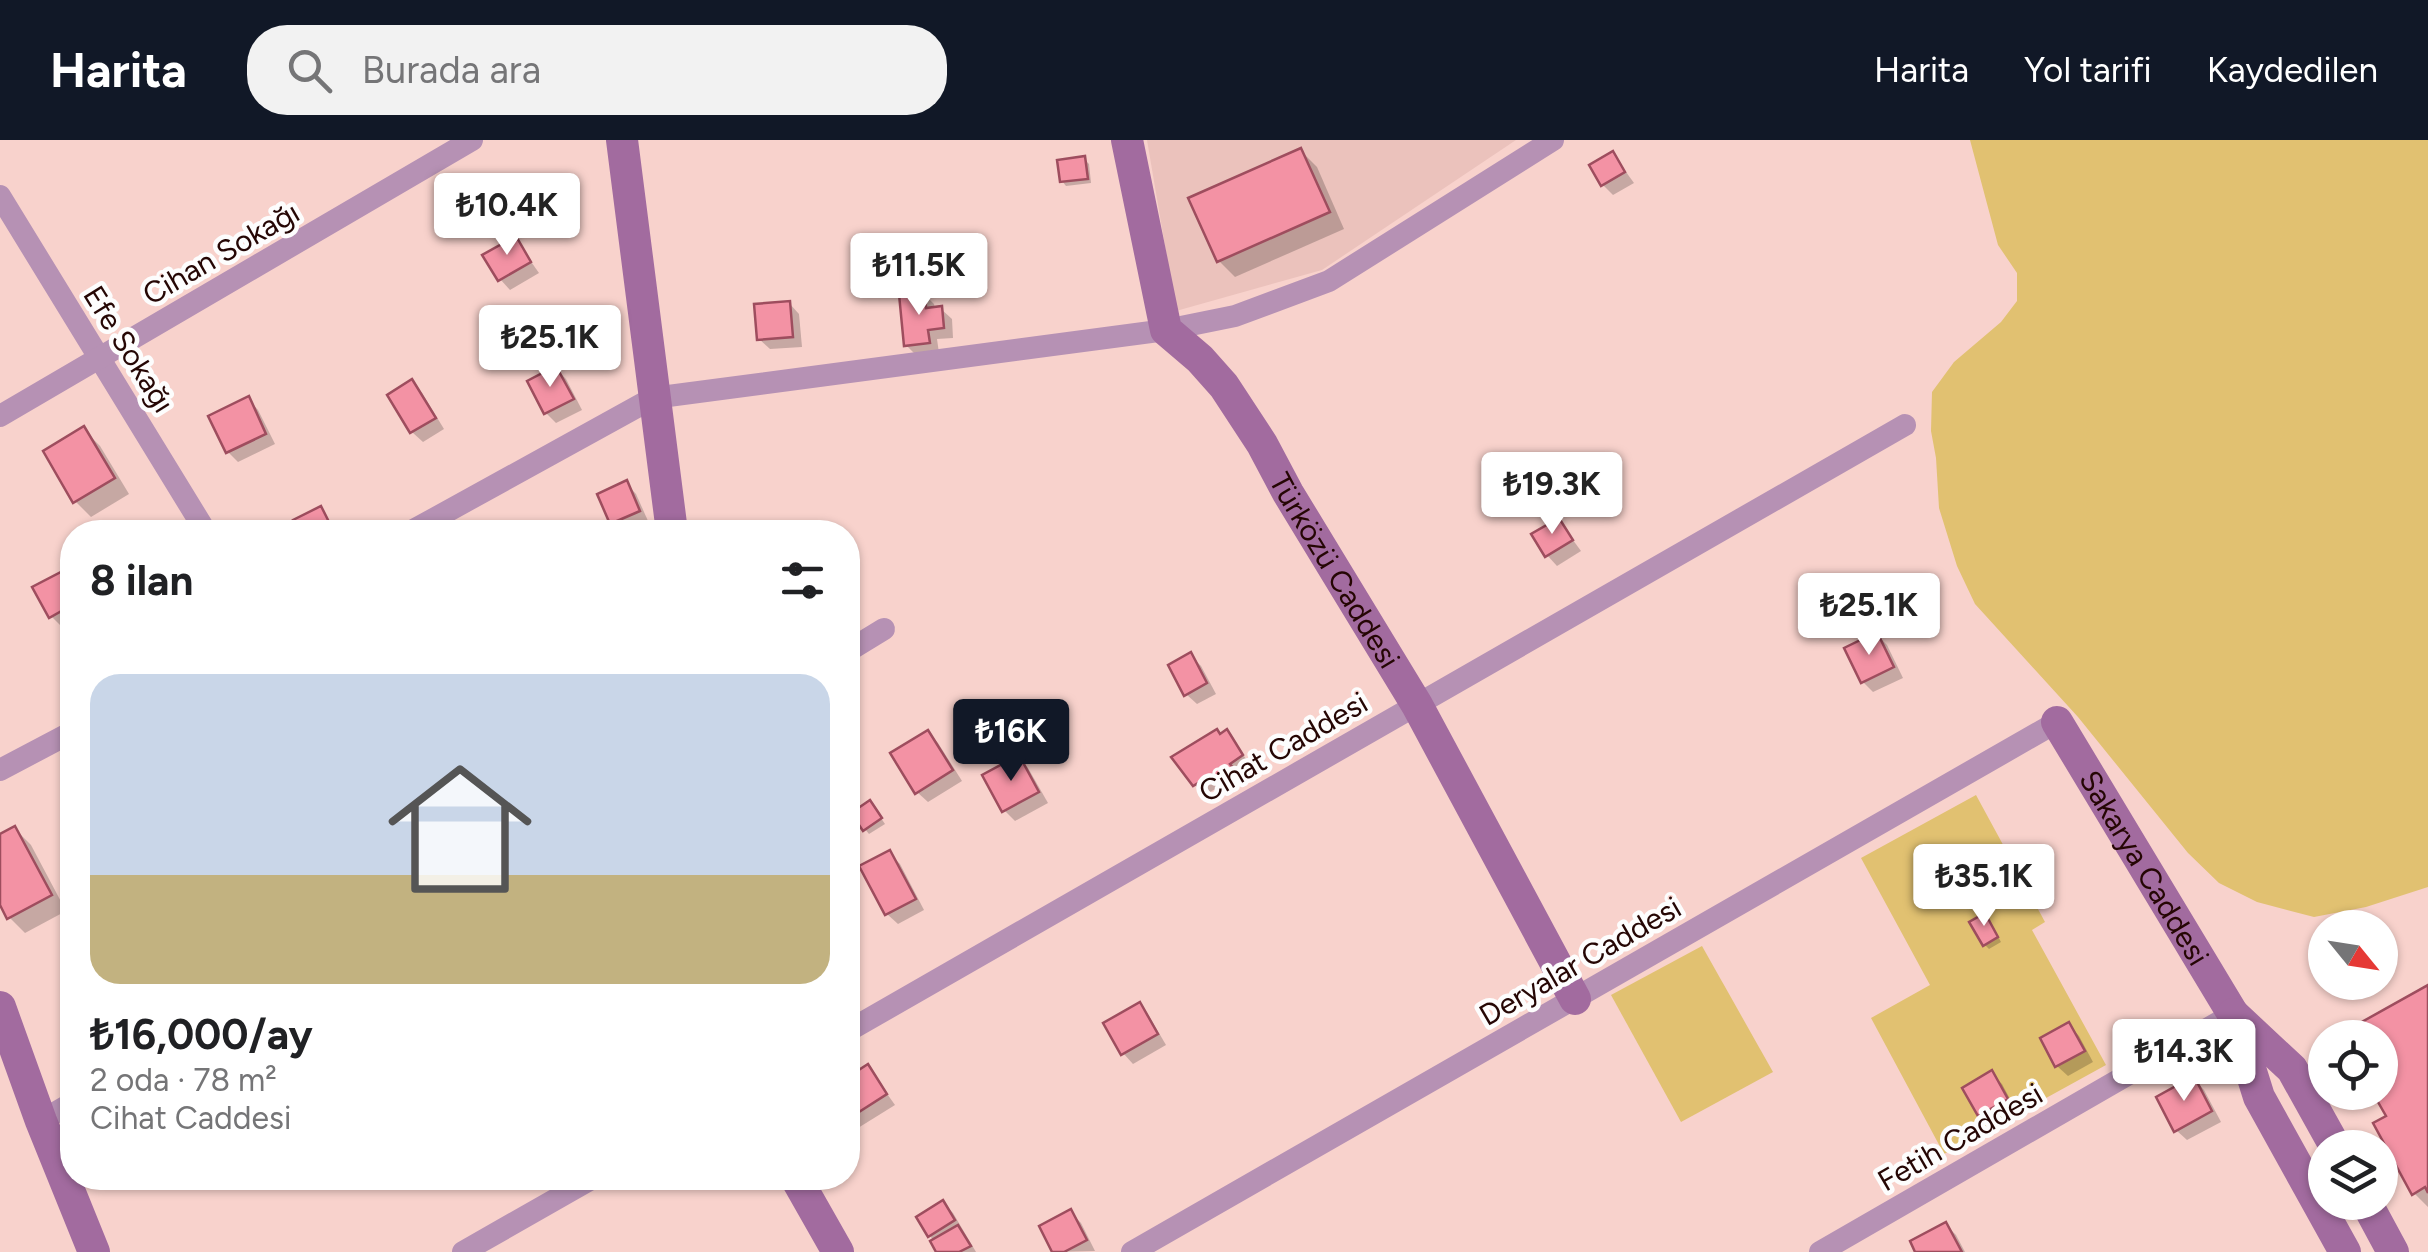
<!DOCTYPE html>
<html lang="tr">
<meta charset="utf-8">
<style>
:root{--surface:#fff;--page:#f2f2f2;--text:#202124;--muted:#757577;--line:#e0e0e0;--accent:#111827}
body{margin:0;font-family:Figtree,sans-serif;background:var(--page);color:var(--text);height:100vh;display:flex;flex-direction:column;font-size:38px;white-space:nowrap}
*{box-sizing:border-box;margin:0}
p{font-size:32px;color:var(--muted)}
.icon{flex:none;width:55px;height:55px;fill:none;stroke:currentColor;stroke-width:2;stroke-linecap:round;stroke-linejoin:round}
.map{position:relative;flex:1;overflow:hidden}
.sheet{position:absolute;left:60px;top:380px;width:800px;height:670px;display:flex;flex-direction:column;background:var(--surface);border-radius:40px;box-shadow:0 2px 8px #0004}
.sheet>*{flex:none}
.needle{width:65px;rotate:120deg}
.tools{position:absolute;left:2308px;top:770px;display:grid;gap:20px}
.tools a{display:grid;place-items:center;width:90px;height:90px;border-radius:50%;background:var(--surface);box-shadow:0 2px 8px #0004;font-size:50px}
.price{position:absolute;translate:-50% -85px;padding:0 22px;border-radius:10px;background:#fff;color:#222;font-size:32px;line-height:65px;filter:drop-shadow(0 2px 5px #0008)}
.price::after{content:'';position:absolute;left:50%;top:60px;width:30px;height:22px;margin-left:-15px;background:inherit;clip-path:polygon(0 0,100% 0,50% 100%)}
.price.current{background:var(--accent);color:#fff}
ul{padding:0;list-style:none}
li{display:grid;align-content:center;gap:20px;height:530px;padding:0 30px}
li+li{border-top:2px solid var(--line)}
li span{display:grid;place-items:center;height:310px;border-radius:30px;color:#555}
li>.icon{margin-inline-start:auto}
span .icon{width:180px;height:180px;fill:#fffc;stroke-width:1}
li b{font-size:42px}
h2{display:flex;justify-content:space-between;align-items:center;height:120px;padding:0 30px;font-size:42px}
header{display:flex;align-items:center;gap:60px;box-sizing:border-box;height:140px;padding:0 50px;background:var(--accent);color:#fff}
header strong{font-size:48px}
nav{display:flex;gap:55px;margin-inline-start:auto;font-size:35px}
.search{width:700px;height:90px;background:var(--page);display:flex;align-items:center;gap:25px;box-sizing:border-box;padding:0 35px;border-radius:40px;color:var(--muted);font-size:38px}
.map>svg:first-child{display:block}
.built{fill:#ebc2bc}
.green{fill:#e1c171}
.shadow{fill:#0003}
.building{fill:#f392a4;stroke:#9e4d5e;stroke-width:2.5}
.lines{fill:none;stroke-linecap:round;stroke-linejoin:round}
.street{stroke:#b691b4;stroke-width:22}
.secondary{stroke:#a26b9f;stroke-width:32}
.labels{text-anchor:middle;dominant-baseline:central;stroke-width:9;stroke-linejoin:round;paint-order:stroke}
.street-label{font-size:30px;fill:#250604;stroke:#fdfdfd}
</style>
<header>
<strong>Harita</strong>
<div class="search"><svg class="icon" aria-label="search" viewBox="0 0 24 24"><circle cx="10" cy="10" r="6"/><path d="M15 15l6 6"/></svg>Burada ara</div>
<nav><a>Harita</a><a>Yol tarifi</a><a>Kaydedilen</a></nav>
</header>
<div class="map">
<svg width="2428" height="1112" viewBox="0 0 2428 1112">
<rect width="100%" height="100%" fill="#f8d2cc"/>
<path class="built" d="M 1147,0 L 1516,0 L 1322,130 L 1176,171 Z"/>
<g class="green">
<path d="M 1970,0 L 2428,0 L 2428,747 L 2366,767 L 2314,777 L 2257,762 L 2219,743 L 2188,713 L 2078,577 L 1975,464 L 1957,426 L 1939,368 L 1936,318 L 1931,291 L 1932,252 L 1954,222 L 2001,182 L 2017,161 L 2017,133 L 1998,105 Z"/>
<path d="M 1976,655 L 2045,782 L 2032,790 L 2106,925 L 1944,1014 L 1871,878 L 1930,845 L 1861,718 Z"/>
<path d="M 1702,806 L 1773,932 L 1681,982 L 1611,855 Z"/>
</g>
<g class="shadow">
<path d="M 1301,11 L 1317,27 L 1344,89 L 1235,137 L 1219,121 Z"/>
<path d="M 1613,14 L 1634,43 L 1613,55 L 1602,44 Z"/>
<path d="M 1084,19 L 1089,24 L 1091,43 L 1066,46 L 1062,41 Z"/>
<path d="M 515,99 L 539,133 L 510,150 L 500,139 Z"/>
<path d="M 924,154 L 934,164 L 935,169 L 941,169 L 952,179 L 953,198 L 937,199 L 939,213 L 916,215 L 906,205 Z"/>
<path d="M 789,163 L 799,174 L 802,207 L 770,209 L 759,199 Z"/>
<path d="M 556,229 L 566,239 L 582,270 L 556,283 L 546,273 Z"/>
<path d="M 411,242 L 422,253 L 444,289 L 423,302 L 412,292 L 390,255 Z"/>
<path d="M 248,259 L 258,270 L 275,304 L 238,322 L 228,312 Z"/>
<path d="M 84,290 L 100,306 L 129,354 L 91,377 L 75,361 Z"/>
<path d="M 626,343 L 636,354 L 648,381 L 622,392 L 612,382 Z"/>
<path d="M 321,369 L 338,392 L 302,392 L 296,381 Z"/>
<path d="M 1559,381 L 1581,411 L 1557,426 L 1547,415 Z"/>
<path d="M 61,435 L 72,447 L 72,480 L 61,486 L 51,476 Z"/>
<path d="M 1877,495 L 1887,505 L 1903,538 L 1873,552 L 1863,542 Z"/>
<path d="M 1190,515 L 1201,526 L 1216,554 L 1197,564 L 1186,554 Z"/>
<path d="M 928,593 L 938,603 L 962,641 L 928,662 L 917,652 Z"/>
<path d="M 1227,593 L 1252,627 L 1238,635 L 1241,639 L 1228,647 L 1224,644 L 1205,655 L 1195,645 L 1220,597 Z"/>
<path d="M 1018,618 L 1028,628 L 1048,663 L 1015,681 L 1004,670 Z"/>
<path d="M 874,668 L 885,684 L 869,694 L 865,689 Z"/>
<path d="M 848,675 L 855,688 L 848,692 Z"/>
<path d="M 15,689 L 31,705 L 66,771 L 25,793 L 9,777 L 0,759 L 0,697 Z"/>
<path d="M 889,713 L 900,724 L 924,770 L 898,784 L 887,774 Z"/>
<path d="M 1989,780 L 2001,802 L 1989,809 L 1985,805 Z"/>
<path d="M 2428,848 L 2428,1067 L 2414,1053 L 2389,977 L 2388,950 L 2380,935 Z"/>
<path d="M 1139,865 L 1149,876 L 1166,905 L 1133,924 L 1123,913 Z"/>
<path d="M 2069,885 L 2079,896 L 2093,922 L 2068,936 L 2057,926 Z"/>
<path d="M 868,927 L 895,965 L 858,988 L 848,977 L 848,940 Z"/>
<path d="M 1991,934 L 2002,944 L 2016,970 L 1990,985 L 1980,975 Z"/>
<path d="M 2194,939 L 2204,950 L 2221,982 L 2187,1000 L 2176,990 Z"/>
<path d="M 338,1038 L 366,1038 L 348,1048 Z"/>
<path d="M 943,1063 L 953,1073 L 976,1112 L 939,1112 L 930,1095 Z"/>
<path d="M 1070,1072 L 1081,1083 L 1095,1111 L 1055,1112 Z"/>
<path d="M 1946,1085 L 1956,1095 L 1965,1112 L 1918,1112 Z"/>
</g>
<g class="building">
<path d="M 1301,8 L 1330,72 L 1217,122 L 1188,58 Z"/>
<path d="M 1613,11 L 1625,32 L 1601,46 L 1589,25 Z"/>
<path d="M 1085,16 L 1088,39 L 1060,42 L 1057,20 Z"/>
<path d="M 516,96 L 531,122 L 498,141 L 482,115 Z"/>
<path d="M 925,151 L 926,168 L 942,166 L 944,188 L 928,190 L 930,203 L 904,206 L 899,154 Z"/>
<path d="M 790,161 L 793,197 L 757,200 L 754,164 Z"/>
<path d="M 556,226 L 574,259 L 544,274 L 527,241 Z"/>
<path d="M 412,239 L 436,278 L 410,293 L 387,255 Z"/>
<path d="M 249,256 L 266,294 L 226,313 L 208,276 Z"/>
<path d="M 84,286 L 115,338 L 73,363 L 43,311 Z"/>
<path d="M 627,340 L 640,371 L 610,384 L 597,354 Z"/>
<path d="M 321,366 L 334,392 L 299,392 L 293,380 Z"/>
<path d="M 1559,378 L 1573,400 L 1545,417 L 1531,394 Z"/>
<path d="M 61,432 L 72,453 L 72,465 L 49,478 L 32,447 Z"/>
<path d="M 1877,492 L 1894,527 L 1861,543 L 1844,508 Z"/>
<path d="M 1191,512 L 1207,543 L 1184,556 L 1168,525 Z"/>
<path d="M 1217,589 L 1220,594 L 1227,589 L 1243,615 L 1230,624 L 1233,628 L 1215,639 L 1213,634 L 1193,646 L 1171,617 Z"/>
<path d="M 928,590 L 953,630 L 915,654 L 890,613 Z"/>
<path d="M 1019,615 L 1039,652 L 1002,672 L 982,635 Z"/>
<path d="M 870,660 L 882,678 L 863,691 L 851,673 Z"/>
<path d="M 15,686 L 52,755 L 7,779 L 0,765 L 0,694 Z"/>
<path d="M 890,710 L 916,759 L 885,775 L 859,726 Z"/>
<path d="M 1985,773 L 1998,797 L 1983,806 L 1969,782 Z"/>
<path d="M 2428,845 L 2428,1053 L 2425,1047 L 2412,1055 L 2373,983 L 2386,976 L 2374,955 L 2385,949 L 2380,940 L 2380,898 L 2357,898 L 2351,888 Z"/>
<path d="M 1140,862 L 1158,894 L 1121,915 L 1103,883 Z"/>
<path d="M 2069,882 L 2085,911 L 2055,927 L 2040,898 Z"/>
<path d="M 868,924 L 887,954 L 848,979 L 848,937 Z"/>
<path d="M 1992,930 L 2008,959 L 1978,976 L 1962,948 Z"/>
<path d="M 2194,936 L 2212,971 L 2174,992 L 2156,957 Z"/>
<path d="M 943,1060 L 955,1080 L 928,1097 L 916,1077 Z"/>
<path d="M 1071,1069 L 1087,1100 L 1064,1112 L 1052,1112 L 1039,1086 Z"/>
<path d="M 1946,1082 L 1962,1112 L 1915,1112 L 1910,1101 Z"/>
<path d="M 958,1085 L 971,1106 L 959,1112 L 936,1112 L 930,1101 Z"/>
</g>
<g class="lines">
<g class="street">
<path d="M 0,56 L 206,392"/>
<path d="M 0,276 L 472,0"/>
<path d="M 410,392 L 653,258 L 1166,190 L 1235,176 L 1329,141 L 1553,0"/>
<path d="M 848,511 L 884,489"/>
<path d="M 0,630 L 72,592"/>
<path d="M 848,891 L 1905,285"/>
<path d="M 41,981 L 72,963"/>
<path d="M 463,1112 L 593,1038"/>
<path d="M 1132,1112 L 2057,582"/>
<path d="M 1820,1112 L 2233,874"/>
</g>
<g class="secondary">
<path d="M 622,0 L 672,392"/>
<path id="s1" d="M 1127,0 L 1166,190 L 1200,219 L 1224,246 L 1262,304 L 1288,353 L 1417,565 L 1575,859"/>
<path id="s2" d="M 2057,582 L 2233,874 L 2259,957 L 2345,1112"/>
<path d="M 0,867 L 41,981 L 94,1112"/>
<path d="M 2233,874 L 2292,929 L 2336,1008"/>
<path d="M 796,1038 L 838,1112"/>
<path d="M 2366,1062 L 2393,1112"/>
</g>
</g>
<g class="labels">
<g class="street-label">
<text transform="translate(221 113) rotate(-30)">Cihan Sokağı</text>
<text transform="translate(129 209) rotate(58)">Efe Sokağı</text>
<text stroke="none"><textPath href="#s1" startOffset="490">Türközü Caddesi</textPath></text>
<text transform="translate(1283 607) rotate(-30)">Cihat Caddesi</text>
<text stroke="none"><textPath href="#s2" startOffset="170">Sakarya Caddesi</textPath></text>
<text transform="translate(1580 821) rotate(-30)">Deryalar Caddesi</text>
<text transform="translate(1960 997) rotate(-30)">Fetih Caddesi</text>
</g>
</g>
</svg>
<div class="tools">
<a><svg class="needle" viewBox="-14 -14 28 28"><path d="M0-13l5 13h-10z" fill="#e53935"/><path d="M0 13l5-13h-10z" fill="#757577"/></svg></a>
<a><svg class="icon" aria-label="locate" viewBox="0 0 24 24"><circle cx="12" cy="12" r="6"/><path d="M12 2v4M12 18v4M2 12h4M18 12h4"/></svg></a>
<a><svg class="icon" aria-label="layers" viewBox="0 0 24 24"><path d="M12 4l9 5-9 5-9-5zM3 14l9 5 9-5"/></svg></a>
</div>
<b class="price" style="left:507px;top:118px">₺10.4K</b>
<b class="price" style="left:919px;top:178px">₺11.5K</b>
<b class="price" style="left:550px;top:250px">₺25.1K</b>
<b class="price" style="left:1552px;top:397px">₺19.3K</b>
<b class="price" style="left:1869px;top:518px">₺25.1K</b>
<b class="price current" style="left:1011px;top:644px">₺16K</b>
<b class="price" style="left:1984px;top:789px">₺35.1K</b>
<b class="price" style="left:2184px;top:964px">₺14.3K</b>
<section class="sheet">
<h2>8 ilan<svg class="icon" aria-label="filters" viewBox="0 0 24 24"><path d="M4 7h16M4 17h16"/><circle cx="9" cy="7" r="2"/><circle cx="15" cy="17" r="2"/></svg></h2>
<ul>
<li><span style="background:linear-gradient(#c9d6e8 65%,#c2b280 0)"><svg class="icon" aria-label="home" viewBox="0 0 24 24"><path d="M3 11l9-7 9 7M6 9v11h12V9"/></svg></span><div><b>₺16,000/ay</b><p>2 oda · 78 m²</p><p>Cihat Caddesi</p></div></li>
</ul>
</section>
</div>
